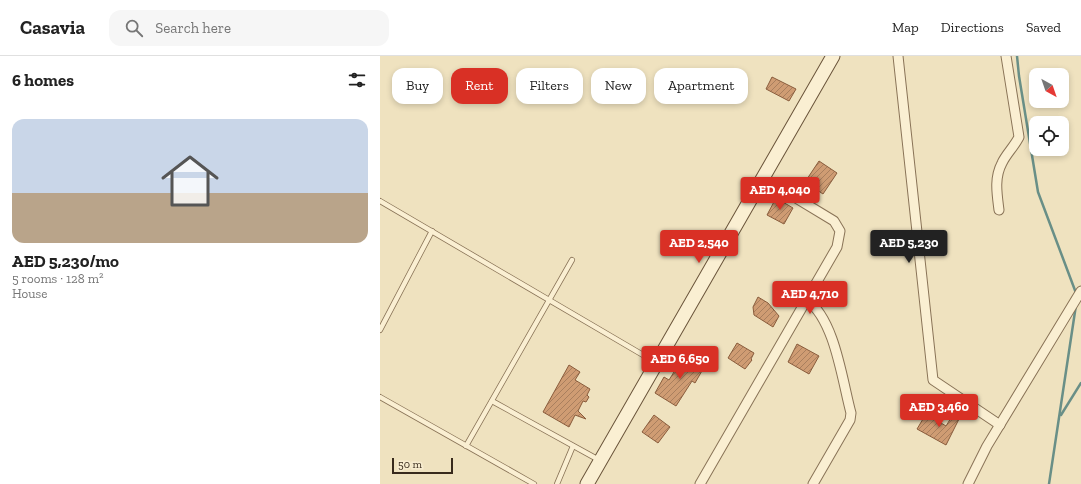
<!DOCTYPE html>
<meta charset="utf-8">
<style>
:root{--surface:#fff;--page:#f6f6f6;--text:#222;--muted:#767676;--line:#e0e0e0;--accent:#d93025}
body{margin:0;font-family:"Zilla Slab",serif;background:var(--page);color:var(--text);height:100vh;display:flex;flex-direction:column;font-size:15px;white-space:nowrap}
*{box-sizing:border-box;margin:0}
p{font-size:13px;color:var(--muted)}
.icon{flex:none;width:22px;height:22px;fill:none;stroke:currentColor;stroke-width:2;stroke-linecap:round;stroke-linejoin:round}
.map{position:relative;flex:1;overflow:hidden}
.panel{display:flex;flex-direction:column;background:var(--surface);width:380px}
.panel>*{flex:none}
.hud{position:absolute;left:12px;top:12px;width:380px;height:36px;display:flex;gap:8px}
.needle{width:26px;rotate:140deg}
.tools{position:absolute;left:649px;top:12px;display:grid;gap:8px}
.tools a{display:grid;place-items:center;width:40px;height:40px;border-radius:8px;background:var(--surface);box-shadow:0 2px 6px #0003;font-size:20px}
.scale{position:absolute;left:12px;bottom:10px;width:61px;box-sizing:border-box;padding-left:4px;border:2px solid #382a1c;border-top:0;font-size:11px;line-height:14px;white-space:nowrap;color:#382a1c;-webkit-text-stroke:3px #f7eccf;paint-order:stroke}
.price{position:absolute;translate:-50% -34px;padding:0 9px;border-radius:4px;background:var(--accent);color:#fff;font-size:13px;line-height:26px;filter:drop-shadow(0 1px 2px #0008)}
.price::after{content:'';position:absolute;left:50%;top:24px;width:12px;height:9px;margin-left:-6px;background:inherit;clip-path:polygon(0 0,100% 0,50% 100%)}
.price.current{background:#222;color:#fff}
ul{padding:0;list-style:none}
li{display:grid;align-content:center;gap:8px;height:212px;padding:0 12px}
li+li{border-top:1px solid var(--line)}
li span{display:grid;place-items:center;height:124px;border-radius:12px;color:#555}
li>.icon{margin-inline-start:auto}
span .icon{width:72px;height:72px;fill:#fffc;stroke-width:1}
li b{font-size:17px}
h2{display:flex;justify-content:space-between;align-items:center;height:48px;padding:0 12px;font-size:17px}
.pill{padding:0 14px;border-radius:12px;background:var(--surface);box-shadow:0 2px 6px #0003;font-size:14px;line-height:36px}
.pill.current{background:var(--accent);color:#fff}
header{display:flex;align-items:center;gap:24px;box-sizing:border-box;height:56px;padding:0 20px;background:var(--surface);border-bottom:1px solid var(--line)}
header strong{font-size:19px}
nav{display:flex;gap:22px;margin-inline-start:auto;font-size:14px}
.search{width:280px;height:36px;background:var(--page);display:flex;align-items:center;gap:10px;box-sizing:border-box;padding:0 14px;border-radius:12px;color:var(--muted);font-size:15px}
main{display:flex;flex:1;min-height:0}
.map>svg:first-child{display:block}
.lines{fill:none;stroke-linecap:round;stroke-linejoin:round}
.stream{stroke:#698f87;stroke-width:2.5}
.building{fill:url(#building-hatch);stroke:#895c3c}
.lane-casing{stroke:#897357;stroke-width:6}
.street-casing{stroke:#897357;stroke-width:11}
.secondary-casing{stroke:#6a543a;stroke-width:15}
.lane{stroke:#faefd2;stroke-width:4.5}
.street{stroke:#faefd2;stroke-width:9}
.secondary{stroke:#faefd2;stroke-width:13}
</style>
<header>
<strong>Casavia</strong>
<div class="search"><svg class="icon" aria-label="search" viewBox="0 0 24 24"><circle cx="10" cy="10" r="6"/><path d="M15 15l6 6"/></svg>Search here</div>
<nav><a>Map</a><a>Directions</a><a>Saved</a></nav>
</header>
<main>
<section class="panel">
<h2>6 homes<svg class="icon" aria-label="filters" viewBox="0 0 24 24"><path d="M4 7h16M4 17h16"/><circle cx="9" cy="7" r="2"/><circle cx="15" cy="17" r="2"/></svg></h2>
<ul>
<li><span style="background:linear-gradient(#c9d6e8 60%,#b9a48a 0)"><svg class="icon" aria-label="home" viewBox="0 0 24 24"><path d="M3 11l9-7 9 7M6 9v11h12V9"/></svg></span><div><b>AED 5,230/mo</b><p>5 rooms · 128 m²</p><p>House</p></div></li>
</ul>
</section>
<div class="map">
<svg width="701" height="428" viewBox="0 0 701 428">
<defs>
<pattern id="building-hatch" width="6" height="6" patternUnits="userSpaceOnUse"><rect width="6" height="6" fill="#cf9c73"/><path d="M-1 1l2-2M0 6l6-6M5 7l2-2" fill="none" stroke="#a97f5e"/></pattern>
</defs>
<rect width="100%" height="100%" fill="#efe2bf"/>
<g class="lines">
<g class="stream">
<path d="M 637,0 L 639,20 L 658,136 L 696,237"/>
<path d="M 681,359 L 701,327"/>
<path d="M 669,428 L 696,249"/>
</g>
</g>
<g class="building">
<path d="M 392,21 L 416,33 L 409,45 L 386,33 Z"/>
<path d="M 439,105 L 457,117 L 443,138 L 425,126 Z"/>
<path d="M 396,142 L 413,152 L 404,168 L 387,159 Z"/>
<path d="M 378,241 L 388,247 L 399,260 L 393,271 L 374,259 L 373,251 Z"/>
<path d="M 357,287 L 374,297 L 371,303 L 372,304 L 365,313 L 348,302 Z"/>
<path d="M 417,288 L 439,300 L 429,318 L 408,306 Z"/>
<path d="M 305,297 L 322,309 L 323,313 L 315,327 L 312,325 L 296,350 L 275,337 L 284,321 L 289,324 L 299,308 L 290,300 L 301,303 Z"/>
<path d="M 189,309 L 200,316 L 195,324 L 210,333 L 207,339 L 209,341 L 206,346 L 203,345 L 198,355 L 206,363 L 195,359 L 189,371 L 163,356 Z"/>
<path d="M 574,357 L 580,361 L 566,389 L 537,373 L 546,358 L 566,370 Z"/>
<path d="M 274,359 L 290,371 L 278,387 L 262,376 Z"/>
</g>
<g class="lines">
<g class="lane-casing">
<g id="lane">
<path d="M 0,145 L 275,306"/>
<path d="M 0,274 L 52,175"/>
<path d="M 0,341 L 154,428"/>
<path d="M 112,345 L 219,404"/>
<path d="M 86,390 L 192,204"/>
<path d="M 177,428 L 193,390"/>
</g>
</g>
<g class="street-casing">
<g id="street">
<path d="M 518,0 L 553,324 L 620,369"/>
<path d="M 619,154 C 617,138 614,122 622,107 C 626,98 634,91 639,81 L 626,0"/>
<path d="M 427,244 C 455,264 462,324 471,357 L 470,364 L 433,428"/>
<path d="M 320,428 L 457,191 L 460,175 L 454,165 L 383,122"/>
<path d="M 588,428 L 607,390 L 701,235"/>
</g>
</g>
<g class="secondary-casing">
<path id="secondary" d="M 207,428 L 453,0"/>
</g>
<use href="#lane" class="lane"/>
<use href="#street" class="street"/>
<use href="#secondary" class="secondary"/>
</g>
</svg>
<div class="tools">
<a><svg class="needle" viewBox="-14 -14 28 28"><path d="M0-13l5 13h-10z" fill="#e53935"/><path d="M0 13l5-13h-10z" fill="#767676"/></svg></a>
<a><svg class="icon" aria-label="locate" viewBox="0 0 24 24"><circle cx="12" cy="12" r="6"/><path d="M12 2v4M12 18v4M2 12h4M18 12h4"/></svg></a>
</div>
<div class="scale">50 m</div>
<b class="price" style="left:400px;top:155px">AED 4,040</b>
<b class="price" style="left:319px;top:208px">AED 2,540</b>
<b class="price current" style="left:529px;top:208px">AED 5,230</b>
<b class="price" style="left:430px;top:259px">AED 4,710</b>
<b class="price" style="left:300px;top:324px">AED 6,650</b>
<b class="price" style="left:559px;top:372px">AED 3,460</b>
<div class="hud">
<a class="pill">Buy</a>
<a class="pill current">Rent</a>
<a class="pill">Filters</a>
<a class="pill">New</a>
<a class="pill">Apartment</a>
</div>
</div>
</main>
